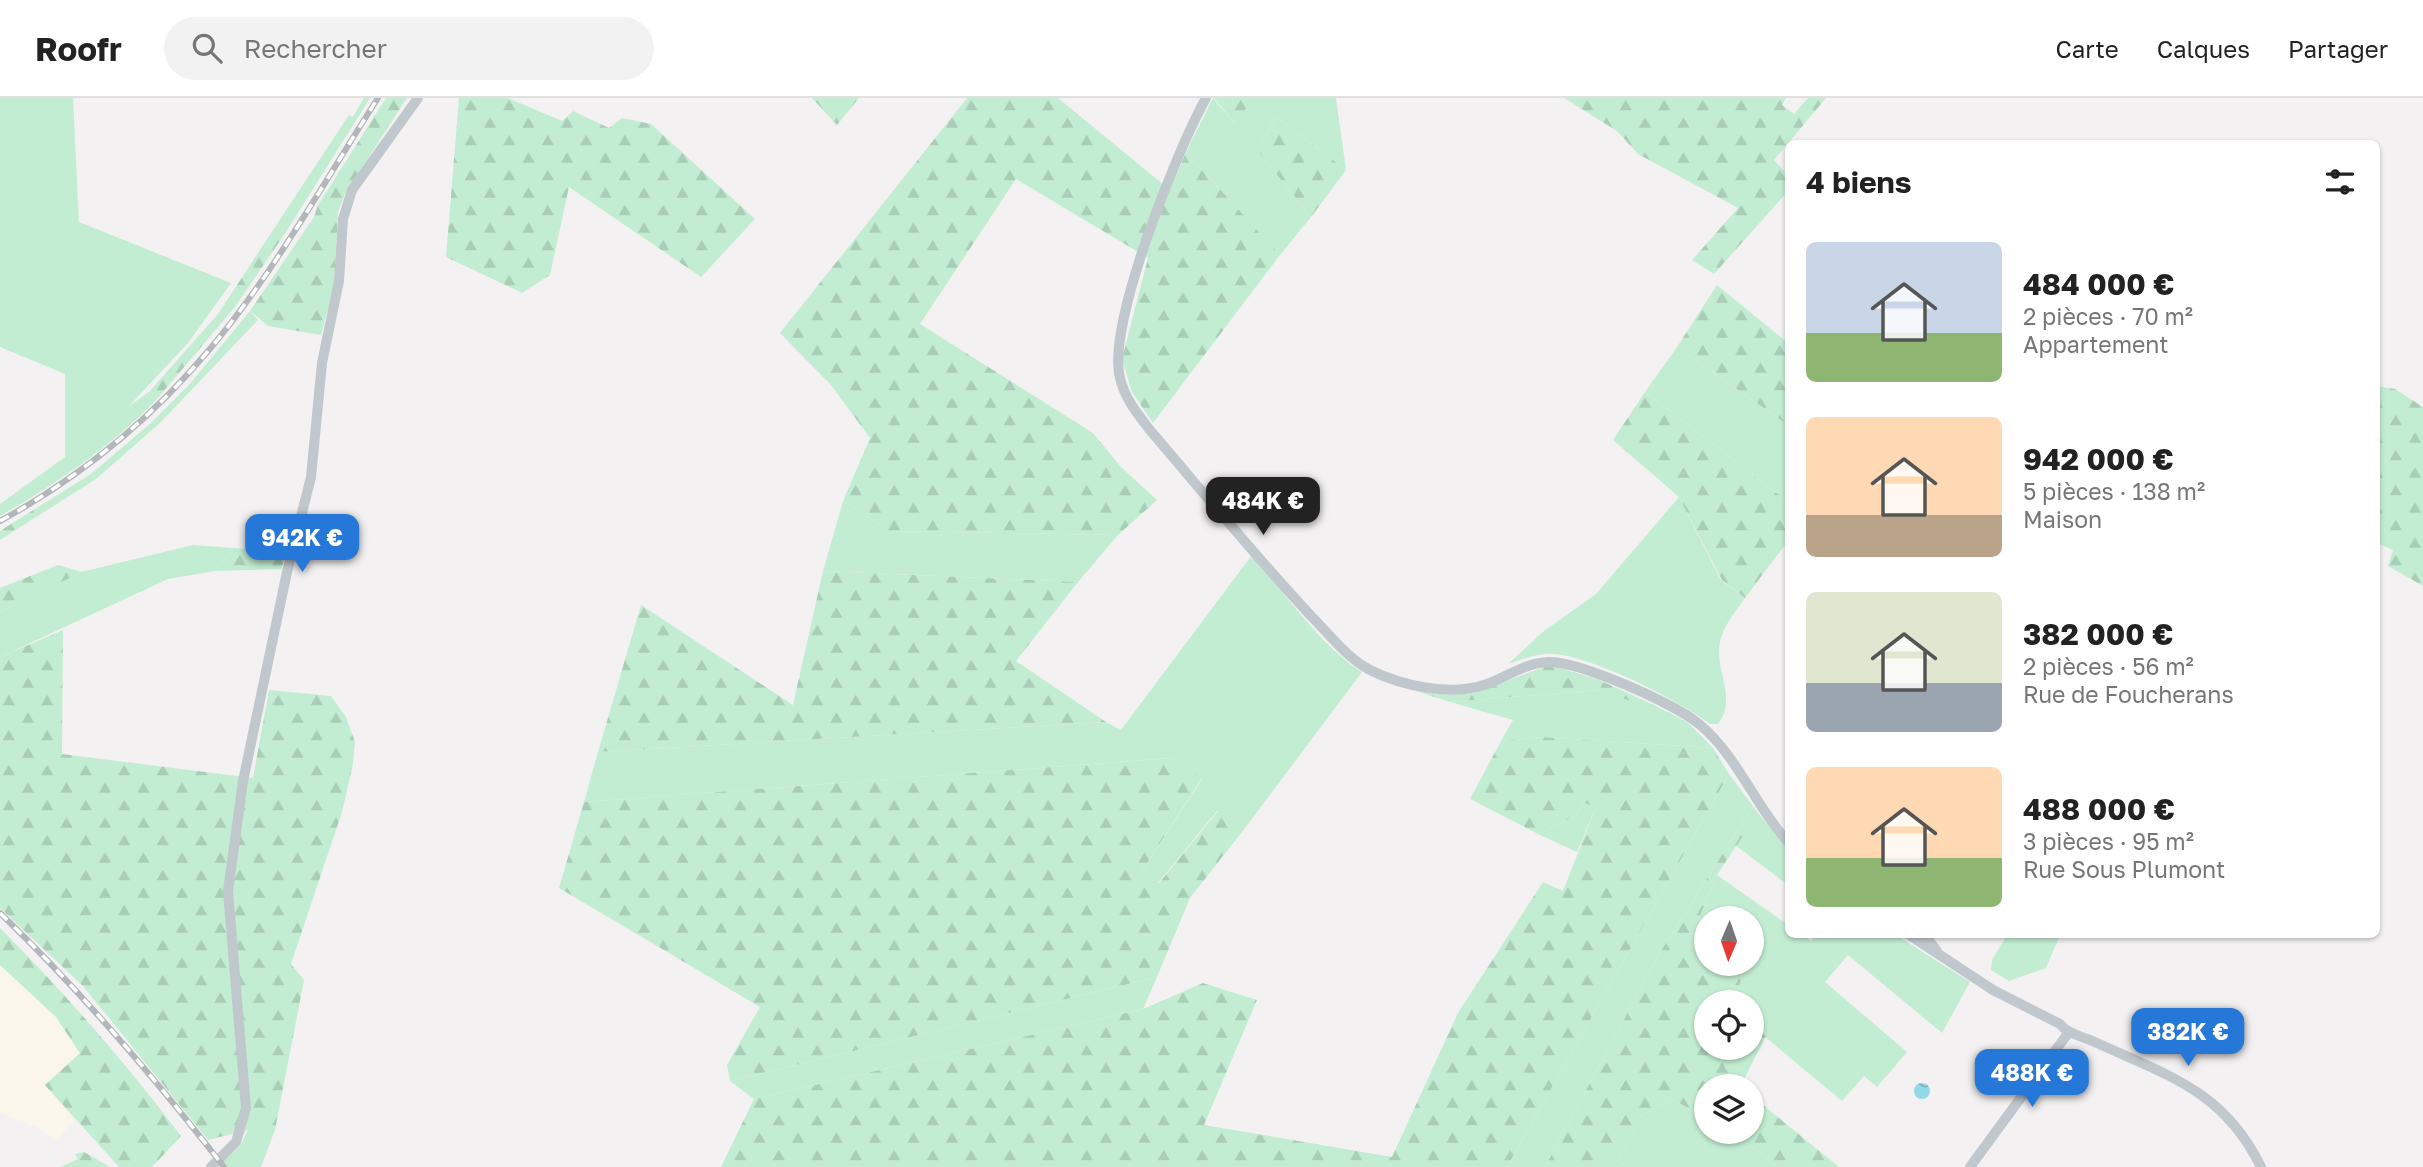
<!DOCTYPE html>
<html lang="fr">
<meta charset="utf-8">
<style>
:root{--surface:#fff;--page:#f2f2f2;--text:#222;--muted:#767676;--line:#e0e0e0;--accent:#2578d8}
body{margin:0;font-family:"Golos Text",sans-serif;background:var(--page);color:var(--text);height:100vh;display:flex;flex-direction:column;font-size:26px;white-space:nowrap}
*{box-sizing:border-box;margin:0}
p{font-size:23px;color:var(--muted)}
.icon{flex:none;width:38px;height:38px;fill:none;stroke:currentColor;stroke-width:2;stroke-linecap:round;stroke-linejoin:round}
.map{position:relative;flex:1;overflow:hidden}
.sheet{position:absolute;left:1785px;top:42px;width:595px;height:798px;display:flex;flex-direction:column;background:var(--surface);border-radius:10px;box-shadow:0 2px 5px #0004}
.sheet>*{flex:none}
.needle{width:46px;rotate:182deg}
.fabs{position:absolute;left:1694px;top:808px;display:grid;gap:14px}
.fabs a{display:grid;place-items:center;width:70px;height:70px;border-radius:50%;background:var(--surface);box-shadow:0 2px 5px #0004;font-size:35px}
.price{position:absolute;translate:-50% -60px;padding:0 16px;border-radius:14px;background:var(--accent);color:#fff;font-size:23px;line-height:46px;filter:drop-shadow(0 2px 4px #0008)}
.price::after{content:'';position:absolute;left:50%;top:42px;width:21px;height:16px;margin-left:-10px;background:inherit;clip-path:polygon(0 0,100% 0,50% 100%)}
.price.current{background:#222;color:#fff}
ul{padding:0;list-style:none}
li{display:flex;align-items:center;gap:21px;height:175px;padding:0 21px}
li span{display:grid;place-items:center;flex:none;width:196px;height:140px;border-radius:10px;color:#555}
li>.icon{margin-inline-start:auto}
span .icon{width:84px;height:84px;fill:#fffc;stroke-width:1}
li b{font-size:30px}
h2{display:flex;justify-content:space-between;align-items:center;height:84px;padding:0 21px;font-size:30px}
header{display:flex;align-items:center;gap:42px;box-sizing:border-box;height:98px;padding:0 35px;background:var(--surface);border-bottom:2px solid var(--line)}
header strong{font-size:33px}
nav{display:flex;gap:38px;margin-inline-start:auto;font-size:24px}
.search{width:490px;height:63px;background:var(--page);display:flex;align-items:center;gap:18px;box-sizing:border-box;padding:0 24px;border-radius:38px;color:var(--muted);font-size:26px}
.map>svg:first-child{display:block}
.commercial{fill:#fbf6ec}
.green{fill:#c3edd2}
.forest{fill:url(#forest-firs)}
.water{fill:url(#water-ripples)}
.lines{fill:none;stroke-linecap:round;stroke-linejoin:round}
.minor{stroke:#c0c8ce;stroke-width:10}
.rail-casing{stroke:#b3b6ba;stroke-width:6}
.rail{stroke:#fff;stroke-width:3.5;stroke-dasharray:10;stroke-linecap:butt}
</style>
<header>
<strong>Roofr</strong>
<div class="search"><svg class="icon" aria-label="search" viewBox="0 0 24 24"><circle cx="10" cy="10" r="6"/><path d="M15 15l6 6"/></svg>Rechercher</div>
<nav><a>Carte</a><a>Calques</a><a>Partager</a></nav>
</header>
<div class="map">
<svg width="2423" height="1069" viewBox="0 0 2423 1069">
<defs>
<pattern id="forest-firs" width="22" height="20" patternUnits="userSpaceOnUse" patternTransform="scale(1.75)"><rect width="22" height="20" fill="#c3edd2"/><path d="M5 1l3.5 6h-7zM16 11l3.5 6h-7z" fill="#a9cdb7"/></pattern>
<pattern id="water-ripples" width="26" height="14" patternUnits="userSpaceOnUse" patternTransform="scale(1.75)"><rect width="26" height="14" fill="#93d8e7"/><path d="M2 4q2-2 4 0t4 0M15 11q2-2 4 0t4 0" fill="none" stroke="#7ab2be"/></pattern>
</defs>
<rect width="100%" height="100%" fill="#f3f1f1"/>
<path class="commercial" d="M 0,867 L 56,919 L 80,956 L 45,987 L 74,1021 L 57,1043 L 38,1029 L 0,1015 Z"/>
<g class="green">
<path d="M 0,0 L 73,0 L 79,124 L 231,185 L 188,245 L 128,309 L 150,293 L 157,301 C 113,347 56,386 0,418 L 0,406 L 65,359 L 65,276 L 0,249 Z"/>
<path d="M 364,0 L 370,0 L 286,134 L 277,126 L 349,17 L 353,19 Z"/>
<path d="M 1213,0 L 1235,26 L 1252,0 L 1336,0 L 1346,72 L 1276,19 L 1257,52 L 1311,119 L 1280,157 L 1186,54 Z"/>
<path d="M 250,213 L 258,222 L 160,325 L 96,381 L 91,376 L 151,325 L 189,287 Z"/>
<path d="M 1677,249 L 1788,327 L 1788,404 L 1645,294 Z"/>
<path d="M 1679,399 L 1721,482 L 1745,500 C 1736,513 1723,528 1720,544 C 1714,572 1738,600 1718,626 L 1710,626 C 1680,603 1582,552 1545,556 C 1533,557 1520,562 1508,566 L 1544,533 L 1596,496 Z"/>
<path d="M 843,403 L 889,433 L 1118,437 L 1078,484 L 823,473 Z"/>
<path d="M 193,447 L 234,450 L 215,473 L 168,481 L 0,559 L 0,514 L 81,474 Z"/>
<path d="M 1252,457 C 1283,493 1322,550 1362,574 L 1245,730 L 1217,713 L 1158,785 L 1142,773 L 1202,681 L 1172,660 L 584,704 L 598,654 L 1106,624 L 1121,632 Z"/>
<path d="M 1598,592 L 1651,609 L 1654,607 L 1687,624 L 1713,650 L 1540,639 L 1501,643 L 1513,622 L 1450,604 Z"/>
<path d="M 1729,676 L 1753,708 L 1659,856 L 1545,1069 L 1507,1069 Z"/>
<path d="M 1584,705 L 1596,709 L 1577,754 L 1538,736 L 1577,717 Z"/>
<path d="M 1758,715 L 1788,751 L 1788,787 L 1735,747 Z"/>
<path d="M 1717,777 L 1788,827 L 1788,836 L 1802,837 L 1811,843 L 1815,837 L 1896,837 L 1970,884 L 1942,935 L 1848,857 L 1825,884 L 1907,954 L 1877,989 L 1864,978 L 1842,1003 L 1752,928 L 1752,905 L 1733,905 L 1741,882 L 1720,866 L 1752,866 L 1752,821 L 1706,821 L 1706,857 L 1689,844 Z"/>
<path d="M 2007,837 L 2007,836 L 2060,837 L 2046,870 L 2009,883 L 1991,872 L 1992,862 Z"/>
<path d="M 1157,879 L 1143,911 L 754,1001 L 730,983 Z"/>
<path d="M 1671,1001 L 1706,1019 L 1706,1034 L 1732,1034 L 1778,1069 L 1626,1069 L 1618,1063 L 1641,1018 Z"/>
<path d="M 248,1032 L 275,1032 L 261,1069 L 226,1069 L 222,1064 L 240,1048 Z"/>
</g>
<g class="forest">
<path d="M 386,0 L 407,0 L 345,96 L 338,114 L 334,188 L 321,237 L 268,228 L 250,213 L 314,119 L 318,107 Z"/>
<path d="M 459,0 L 508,0 L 562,23 L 573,13 L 609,30 L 622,20 L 651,26 L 755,121 L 701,179 L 569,89 L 550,177 L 522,195 L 446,159 Z"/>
<path d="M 812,0 L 859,0 L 837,27 Z"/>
<path d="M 967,0 L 1058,0 L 1170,92 L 1186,54 L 1280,157 L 1153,325 L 1132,294 L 1122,261 L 1148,160 L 1016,81 L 920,226 L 1093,335 L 1121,369 L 1157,402 L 1118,437 L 889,433 L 843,403 L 870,340 L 831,287 L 780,235 Z"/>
<path d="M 1214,0 L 1252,0 L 1236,27 Z"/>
<path d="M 1564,0 L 1786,0 L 1782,7 L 1794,16 L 1808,0 L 1826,0 L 1774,62 L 1788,77 L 1788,93 L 1714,176 L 1692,162 L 1738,110 L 1638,56 L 1617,33 Z"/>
<path d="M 1276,19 L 1346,72 L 1311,119 L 1257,52 Z"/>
<path d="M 277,126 L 286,134 L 235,209 L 157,301 L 150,293 L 218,216 Z"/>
<path d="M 1717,187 L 1788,245 L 1788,327 L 1677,249 Z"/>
<path d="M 2377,288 L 2395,291 L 2423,309 L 2423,488 L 2388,468 L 2393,452 L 2377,445 Z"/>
<path d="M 1645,294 L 1788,404 L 1788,443 L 1745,500 L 1722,482 L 1679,399 L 1613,342 Z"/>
<path d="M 91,376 L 96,381 L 0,442 L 0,433 Z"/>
<path d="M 234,450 L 287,454 L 281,471 L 215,473 Z"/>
<path d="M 58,467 L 82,474 L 0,514 L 0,490 Z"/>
<path d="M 823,473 L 1078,484 L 1016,563 L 1106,624 L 598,654 L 641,507 L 793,607 Z"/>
<path d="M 63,532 L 62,656 L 253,680 L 269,592 L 331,598 L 346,619 L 355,644 L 353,666 L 342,714 L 291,866 L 304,882 L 275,1032 L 248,1032 L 208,1042 L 83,888 L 0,810 L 0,559 Z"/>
<path d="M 1550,567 L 1597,581 L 1654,607 L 1651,610 L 1598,592 L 1450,604 L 1416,593 L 1453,597 L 1474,595 Z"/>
<path d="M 1540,639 L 1713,650 L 1729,676 L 1507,1069 L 721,1069 L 754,1001 L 1143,911 L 1203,885 L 1257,902 L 1204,1027 L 1392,1059 L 1458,915 L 1543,784 L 1563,793 L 1596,709 L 1584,705 L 1577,717 L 1538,736 L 1470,701 L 1501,643 Z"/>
<path d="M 1172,660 L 1202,680 L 1142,773 L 1159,785 L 1218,713 L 1245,730 L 1190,800 L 1157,879 L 730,983 L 727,967 L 760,909 L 559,790 L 584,704 Z"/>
<path d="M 1753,708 L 1758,715 L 1717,777 L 1689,844 L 1706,857 L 1706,866 L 1720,866 L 1741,882 L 1733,905 L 1706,905 L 1706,950 L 1752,950 L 1752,928 L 1766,938 L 1740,989 L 1706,989 L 1706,1019 L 1671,1001 L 1641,1018 L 1618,1063 L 1626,1069 L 1545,1069 L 1659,856 Z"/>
<path d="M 0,830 C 66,896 125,964 181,1038 L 152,1069 L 119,1069 L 45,987 L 80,955 L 56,919 L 0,867 Z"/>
<path d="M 1752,998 L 1839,1069 L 1778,1069 L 1732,1034 L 1752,1034 Z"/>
<path d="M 84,1054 L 110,1069 L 60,1069 L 78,1061 L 75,1056 Z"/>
</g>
<circle class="water" cx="1922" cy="993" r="8"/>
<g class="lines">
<g class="minor">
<path d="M 1206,0 C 1178,50 1106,227 1120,280 C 1124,299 1137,315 1149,331 C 1203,394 1255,458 1312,519 C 1330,537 1347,560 1370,572 C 1402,588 1450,598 1484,587 C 1506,580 1524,565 1548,564 C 1579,563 1676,606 1699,626 C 1737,657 1755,708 1788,744"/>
<path d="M 1908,836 L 1993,892 L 2060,926 C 2067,936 2085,939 2097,945 C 2169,978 2224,993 2261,1069"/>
<path d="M 1924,836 L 1937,853"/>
<path d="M 211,1069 L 236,1044 L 246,1010 L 228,793 L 243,683 L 287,474 L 311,379 L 322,265 L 339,183 L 343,121 L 352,92 L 418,0"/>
<path d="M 1970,1069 L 2069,934"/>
</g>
<g class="rail-casing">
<g id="rail">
<path d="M 0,423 C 79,380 151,321 209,252 C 274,175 324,84 378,0"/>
<path d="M 0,815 C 82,894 154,979 224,1069"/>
</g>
</g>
<use href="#rail" class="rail"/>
</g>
</svg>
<div class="fabs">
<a><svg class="needle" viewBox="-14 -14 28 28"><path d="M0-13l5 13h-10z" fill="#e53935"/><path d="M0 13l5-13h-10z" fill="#767676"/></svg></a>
<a><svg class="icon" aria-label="locate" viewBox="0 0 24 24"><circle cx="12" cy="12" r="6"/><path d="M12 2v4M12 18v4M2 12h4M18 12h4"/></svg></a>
<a><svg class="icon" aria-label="layers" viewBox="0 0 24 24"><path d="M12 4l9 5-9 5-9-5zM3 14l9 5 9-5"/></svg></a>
</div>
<b class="price current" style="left:1263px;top:439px">484K €</b>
<b class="price" style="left:302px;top:476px">942K €</b>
<b class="price" style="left:2188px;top:970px">382K €</b>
<b class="price" style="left:2032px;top:1011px">488K €</b>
<section class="sheet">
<h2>4 biens<svg class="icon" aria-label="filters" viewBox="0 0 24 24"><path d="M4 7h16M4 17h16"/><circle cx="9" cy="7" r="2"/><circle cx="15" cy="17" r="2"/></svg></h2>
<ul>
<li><span style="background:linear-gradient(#c9d6e8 65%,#8fb573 0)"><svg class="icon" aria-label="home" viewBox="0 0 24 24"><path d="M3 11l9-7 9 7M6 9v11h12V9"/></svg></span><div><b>484 000 €</b><p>2 pièces · 70 m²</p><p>Appartement</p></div></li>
<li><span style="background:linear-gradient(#ffd9b3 70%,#b9a48a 0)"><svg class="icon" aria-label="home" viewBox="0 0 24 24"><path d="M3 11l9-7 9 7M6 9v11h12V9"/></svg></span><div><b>942 000 €</b><p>5 pièces · 138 m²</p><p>Maison</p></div></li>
<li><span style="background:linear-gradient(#dfe7d0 65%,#9aa5b1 0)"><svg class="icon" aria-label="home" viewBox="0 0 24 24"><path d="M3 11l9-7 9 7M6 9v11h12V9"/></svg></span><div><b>382 000 €</b><p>2 pièces · 56 m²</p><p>Rue de Foucherans</p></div></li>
<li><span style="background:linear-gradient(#ffd9b3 65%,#8fb573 0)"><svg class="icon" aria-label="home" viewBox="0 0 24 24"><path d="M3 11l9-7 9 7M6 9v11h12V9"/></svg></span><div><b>488 000 €</b><p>3 pièces · 95 m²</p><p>Rue Sous Plumont</p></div></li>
</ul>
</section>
</div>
